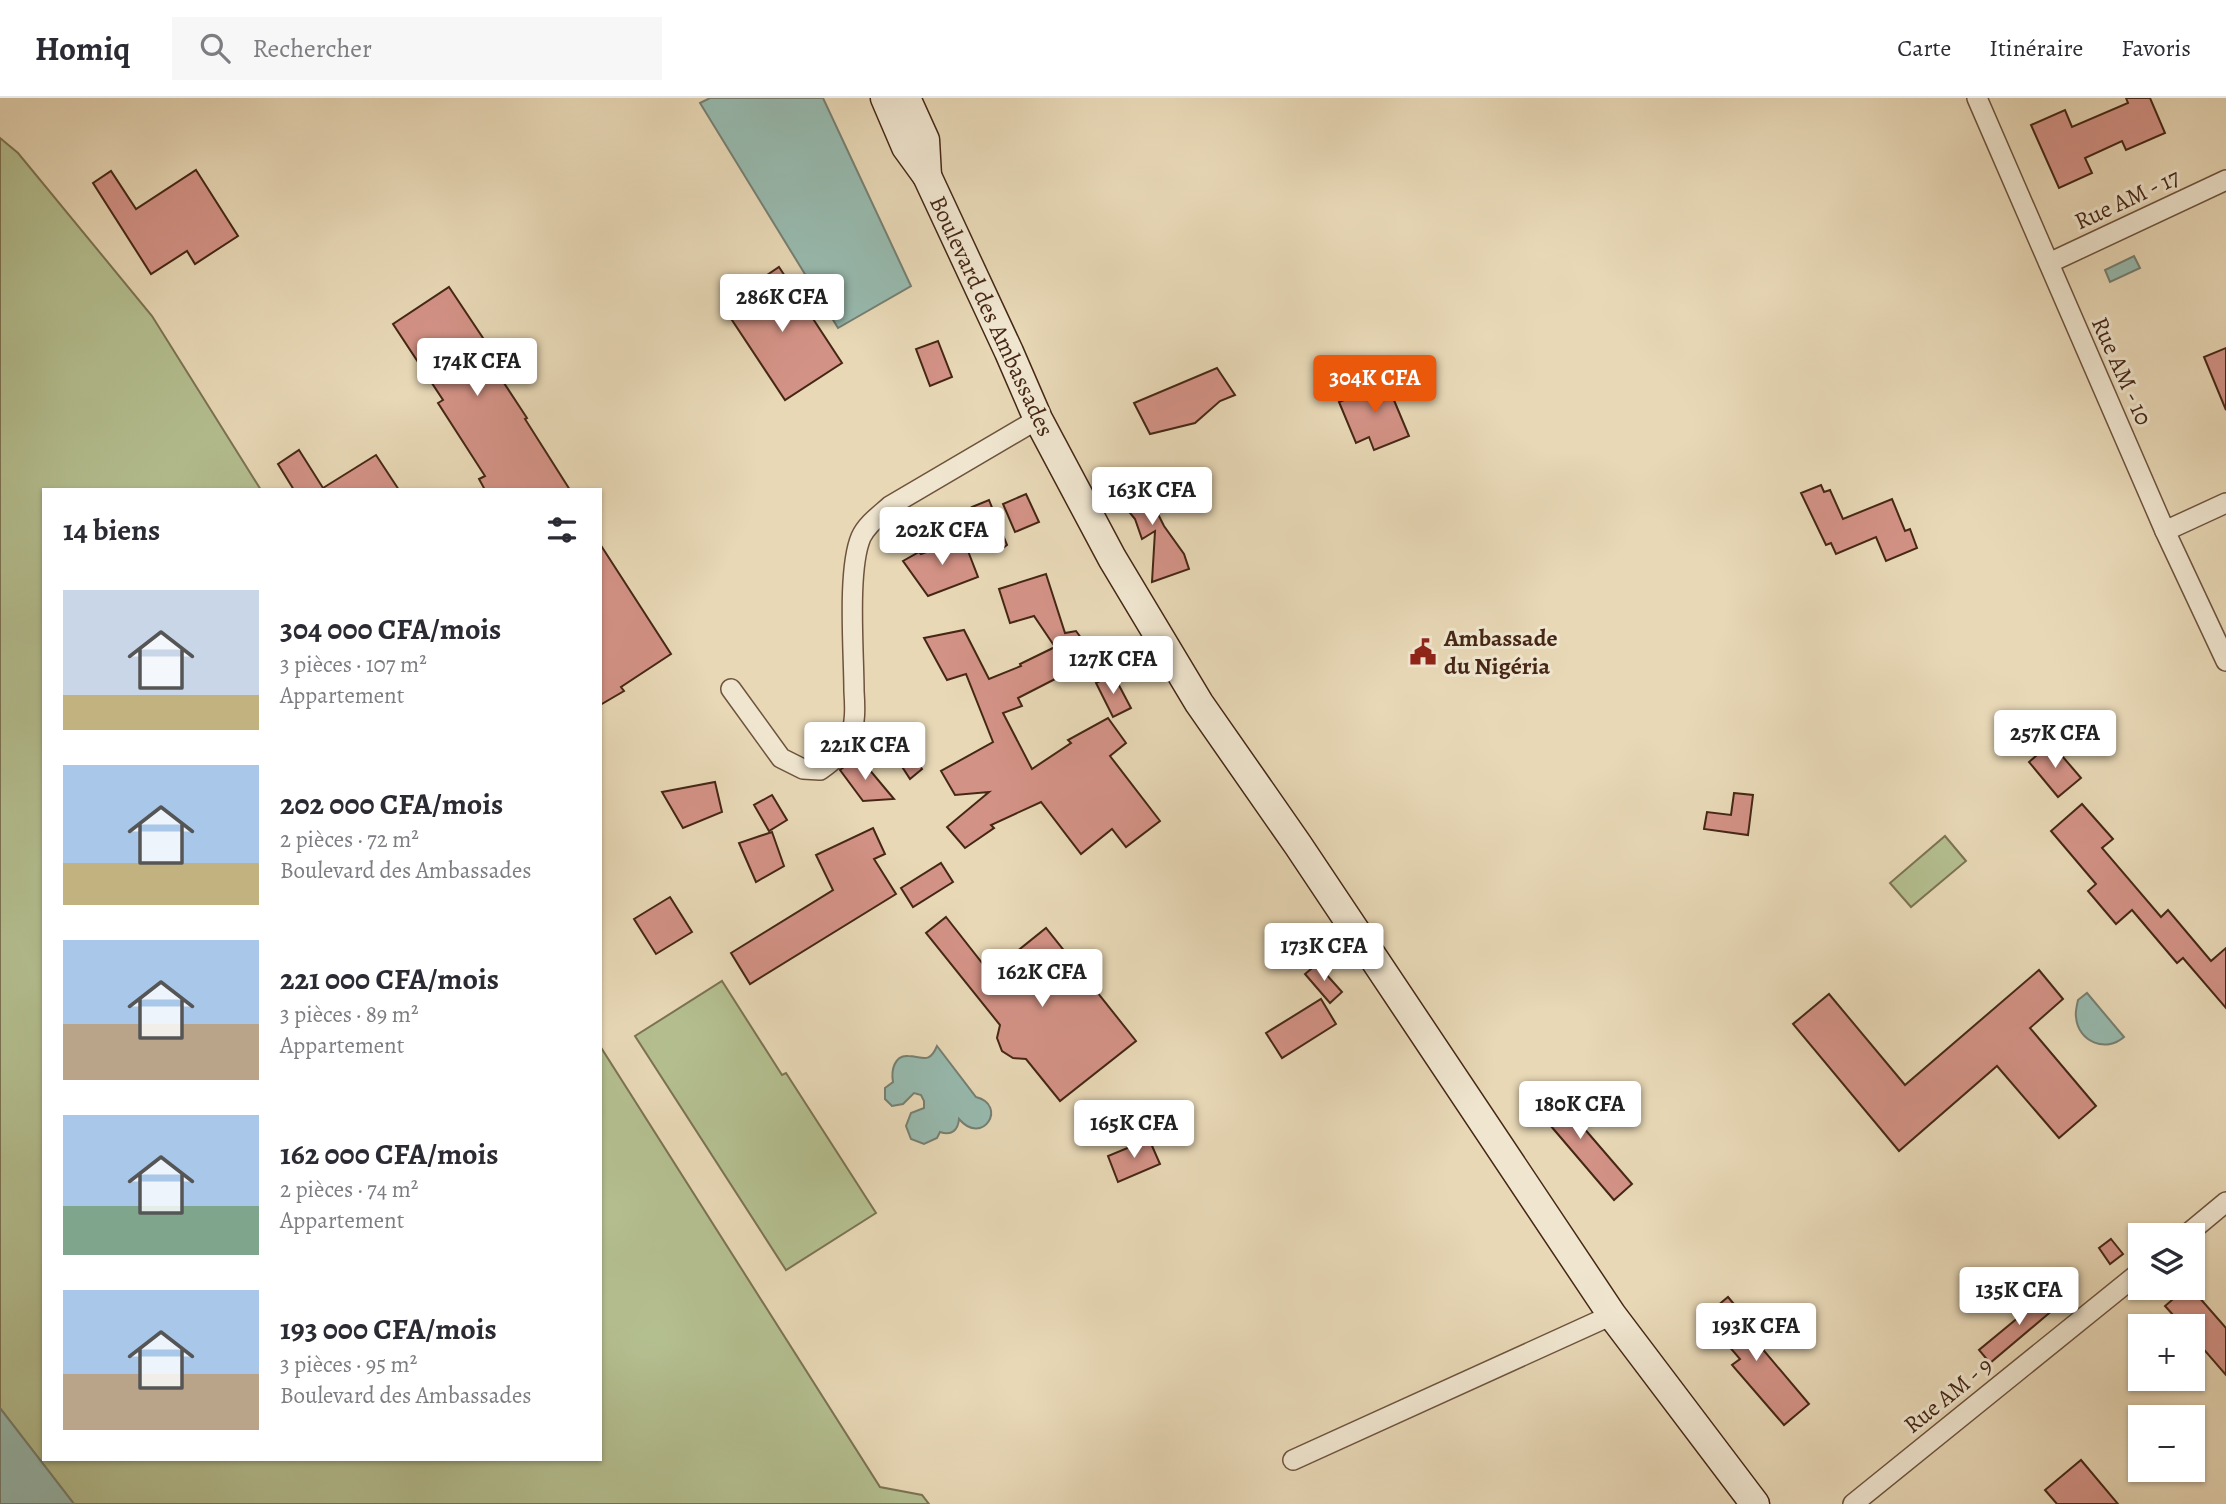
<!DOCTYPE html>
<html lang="fr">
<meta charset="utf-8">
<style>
:root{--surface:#fff;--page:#f7f7f7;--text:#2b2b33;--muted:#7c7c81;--line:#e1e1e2;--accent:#ea580c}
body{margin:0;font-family:Alegreya,serif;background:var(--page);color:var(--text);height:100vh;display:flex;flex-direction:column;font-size:26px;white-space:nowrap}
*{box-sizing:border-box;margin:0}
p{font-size:23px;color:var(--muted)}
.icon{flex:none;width:38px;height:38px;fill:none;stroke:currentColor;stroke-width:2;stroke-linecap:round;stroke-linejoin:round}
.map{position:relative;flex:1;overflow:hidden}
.sheet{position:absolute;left:42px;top:390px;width:560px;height:973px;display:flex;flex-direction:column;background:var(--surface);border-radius:0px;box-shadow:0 2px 5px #0004}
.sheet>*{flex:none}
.fabs{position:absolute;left:2128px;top:1125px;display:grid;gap:14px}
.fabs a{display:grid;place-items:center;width:77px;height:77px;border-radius:0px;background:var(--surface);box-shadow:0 2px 5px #0004;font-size:35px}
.price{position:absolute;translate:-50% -60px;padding:0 16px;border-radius:7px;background:#fff;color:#222;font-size:23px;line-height:46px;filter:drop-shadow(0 2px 4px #0008)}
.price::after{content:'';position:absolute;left:50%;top:42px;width:21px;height:16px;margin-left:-10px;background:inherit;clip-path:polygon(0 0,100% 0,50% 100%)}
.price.current{background:var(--accent);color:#fff}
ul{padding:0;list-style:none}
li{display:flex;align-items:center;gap:21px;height:175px;padding:0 21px}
li span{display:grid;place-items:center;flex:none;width:196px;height:140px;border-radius:0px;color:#555}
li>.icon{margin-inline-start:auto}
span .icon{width:84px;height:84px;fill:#fffc;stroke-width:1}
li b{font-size:30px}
h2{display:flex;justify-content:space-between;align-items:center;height:84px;padding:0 21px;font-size:30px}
header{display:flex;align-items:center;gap:42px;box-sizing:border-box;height:98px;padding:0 35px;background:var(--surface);border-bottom:2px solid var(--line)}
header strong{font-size:33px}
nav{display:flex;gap:38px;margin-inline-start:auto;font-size:24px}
.search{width:490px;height:63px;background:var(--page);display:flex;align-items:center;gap:18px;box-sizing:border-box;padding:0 24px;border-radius:0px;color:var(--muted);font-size:26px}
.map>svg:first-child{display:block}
.green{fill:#b4bf90;stroke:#7c7352;stroke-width:2}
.water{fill:#97baaf;stroke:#767f71;stroke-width:2}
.building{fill:#d39286;stroke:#452715;stroke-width:2}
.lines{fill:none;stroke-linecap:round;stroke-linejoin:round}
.street-casing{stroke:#6e533d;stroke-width:22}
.secondary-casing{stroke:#452715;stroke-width:31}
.street{stroke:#f0e6d0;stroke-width:19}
.secondary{stroke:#f0e6d0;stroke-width:28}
.labels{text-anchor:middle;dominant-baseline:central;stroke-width:6;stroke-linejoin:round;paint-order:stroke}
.street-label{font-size:24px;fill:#452715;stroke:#f0e6d0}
.poi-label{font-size:24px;font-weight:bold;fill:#452715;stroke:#f0e6d0;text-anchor:start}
</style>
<header>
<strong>Homiq</strong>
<div class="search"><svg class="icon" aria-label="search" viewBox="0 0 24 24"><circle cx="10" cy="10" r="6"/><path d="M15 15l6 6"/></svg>Rechercher</div>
<nav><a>Carte</a><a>Itinéraire</a><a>Favoris</a></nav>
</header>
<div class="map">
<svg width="2226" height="1406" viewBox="0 0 2226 1406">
<rect width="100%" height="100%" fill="#e8d8b6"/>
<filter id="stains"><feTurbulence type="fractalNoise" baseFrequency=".00286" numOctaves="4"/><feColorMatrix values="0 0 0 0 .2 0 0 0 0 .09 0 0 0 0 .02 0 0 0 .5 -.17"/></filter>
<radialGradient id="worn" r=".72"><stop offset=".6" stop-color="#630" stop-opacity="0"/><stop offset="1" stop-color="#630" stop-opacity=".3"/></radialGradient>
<g class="green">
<path d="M 0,40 L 18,55 L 152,218 L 261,392 L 44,392 L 44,1362 L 600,1362 L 600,948 L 880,1389 L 922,1397 L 929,1406 L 74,1406 L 0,1310 Z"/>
<path d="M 1945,738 L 1966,763 L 1911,809 L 1890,785 Z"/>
<path d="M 722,883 L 782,977 L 786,975 L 876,1115 L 786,1172 L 635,938 Z"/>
</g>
<g class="water">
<path d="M 710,0 L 823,0 L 911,188 L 838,230 L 700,5 Z"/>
<path d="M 2134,158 L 2140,170 L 2110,184 L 2105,172 Z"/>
<path d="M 2087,895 L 2124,939 C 2106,955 2078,944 2076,919 C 2075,914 2077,907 2078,902 Z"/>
<path d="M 937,948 L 976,999 C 1008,1007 983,1049 959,1021 C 958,1032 952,1038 940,1034 L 937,1040 L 924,1046 L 911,1041 L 906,1028 L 911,1015 L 924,1010 L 924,1003 L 921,997 L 914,995 L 903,1006 L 892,1008 L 885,1001 L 885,990 L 893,984 C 891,973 894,957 908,958 C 922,958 929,967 937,948 Z"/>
<path d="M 0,1310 L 74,1406 L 0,1406 Z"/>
</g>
<g class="building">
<path d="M 2126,0 L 2150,0 L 2165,35 L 2126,52 L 2122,43 L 2085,60 L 2092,75 L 2059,90 L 2031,27 L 2065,12 L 2072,29 L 2128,5 Z"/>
<path d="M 196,72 L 238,138 L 195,166 L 187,153 L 151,176 L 93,85 L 111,73 L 136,111 Z"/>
<path d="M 779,169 L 842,265 L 785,302 L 722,207 Z"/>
<path d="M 449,189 L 483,240 L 477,244 L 527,320 L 525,321 L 570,392 L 485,392 L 479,381 L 485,378 L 438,305 L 443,302 L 393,226 Z"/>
<path d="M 938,243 L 952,279 L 930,288 L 916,251 Z"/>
<path d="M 2226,250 L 2226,312 L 2204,259 Z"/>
<path d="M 1217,270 L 1235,297 L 1220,303 L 1195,325 L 1150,336 L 1134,305 Z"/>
<path d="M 1383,276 L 1409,338 L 1374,352 L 1369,339 L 1356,345 L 1339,304 L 1369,292 L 1365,283 Z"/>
<path d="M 299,352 L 323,390 L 376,357 L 399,392 L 294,392 L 278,366 Z"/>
<path d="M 1141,373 L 1158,409 L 1155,410 L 1164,428 L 1184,456 L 1189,471 L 1152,484 L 1155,433 L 1142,441 L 1135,421 L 1113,394 Z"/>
<path d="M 1821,387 L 1824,394 L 1830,392 L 1843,421 L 1892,401 L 1905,433 L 1910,431 L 1917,450 L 1886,463 L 1876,439 L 1836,456 L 1831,445 L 1826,447 L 1801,395 Z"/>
<path d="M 1026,396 L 1039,424 L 1015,434 L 1003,406 Z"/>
<path d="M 989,402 L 1007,447 L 1003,450 L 972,409 Z"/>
<path d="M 963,440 L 978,479 L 928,498 L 903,463 L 919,454 L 921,456 Z"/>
<path d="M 600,446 L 671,556 L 621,589 L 624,593 L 600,607 Z"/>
<path d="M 1046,476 L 1065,535 L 1076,533 L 1087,548 L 1073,558 L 1078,574 L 1074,576 L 1065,563 L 1056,569 L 1061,578 L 1018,600 L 1022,608 L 1003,615 L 1032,671 L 1071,645 L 1068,642 L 1108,620 L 1126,645 L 1110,658 L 1160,723 L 1126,749 L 1112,731 L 1081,756 L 1041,704 L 991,727 L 994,730 L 965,750 L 947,729 L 989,694 L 955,697 L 941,673 L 993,644 L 966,576 L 947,582 L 924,540 L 964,532 L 989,581 L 1021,568 L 1020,566 L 1055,549 L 1034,518 L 1010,525 L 999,491 Z"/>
<path d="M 1113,576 L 1131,610 L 1113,619 L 1096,585 Z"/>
<path d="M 899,635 L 922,671 L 910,681 L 886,644 Z"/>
<path d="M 2051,645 L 2081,680 L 2058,699 L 2029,664 Z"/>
<path d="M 858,658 L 894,701 L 863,703 L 840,672 Z"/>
<path d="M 715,684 L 722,714 L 683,730 L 662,694 Z"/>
<path d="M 1734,695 L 1753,697 L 1748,737 L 1704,731 L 1707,714 L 1731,717 Z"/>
<path d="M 772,697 L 787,722 L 769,733 L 754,707 Z"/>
<path d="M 2082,706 L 2113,741 L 2102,750 L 2161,819 L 2168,812 L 2211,863 L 2226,850 L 2226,910 L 2183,860 L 2177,865 L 2132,812 L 2116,826 L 2088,793 L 2096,786 L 2051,733 Z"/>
<path d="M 873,730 L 885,756 L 874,761 L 896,796 L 750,886 L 731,855 L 833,792 L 816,757 Z"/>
<path d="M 772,734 L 784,768 L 756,784 L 739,745 Z"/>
<path d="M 941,765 L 953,784 L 913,809 L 901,790 Z"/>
<path d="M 670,799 L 692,834 L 656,856 L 634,821 Z"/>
<path d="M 946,819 L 990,875 L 1046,830 L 1136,943 L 1060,1003 L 1026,961 L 1013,960 L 1002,953 L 997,940 L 1000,927 L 926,835 Z"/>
<path d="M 1317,866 L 1342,894 L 1330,905 L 1305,876 Z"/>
<path d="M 2039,872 L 2063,901 L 2030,930 L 2096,1008 L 2059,1040 L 1997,968 L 1899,1053 L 1793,926 L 1829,896 L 1905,987 Z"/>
<path d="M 1321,901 L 1336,926 L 1282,960 L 1266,935 Z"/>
<path d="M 1545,985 L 1632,1086 L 1614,1102 L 1527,1000 Z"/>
<path d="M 1149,1041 L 1160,1066 L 1118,1084 L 1108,1058 Z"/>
<path d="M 2111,1141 L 2123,1156 L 2110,1166 L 2099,1150 Z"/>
<path d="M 2186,1190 L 2191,1190 L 2226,1230 L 2226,1277 L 2193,1239 L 2193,1228 L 2183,1228 L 2165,1208 Z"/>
<path d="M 2049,1194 L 2060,1206 L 1990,1265 L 1979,1252 Z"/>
<path d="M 1728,1199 L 1754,1230 L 1749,1235 L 1809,1306 L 1784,1327 L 1732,1267 L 1740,1261 L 1704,1219 Z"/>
<path d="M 2081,1362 L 2118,1406 L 2057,1406 L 2045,1392 Z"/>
</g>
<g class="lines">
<g class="street-casing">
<g id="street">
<path d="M 1977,0 L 2165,433 L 2226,563"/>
<path d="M 2049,165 L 2226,82"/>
<path d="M 2165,433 L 2226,405"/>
<path d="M 731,591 L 781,660 L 803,671 L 820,672 C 832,664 843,654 849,641 C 856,627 855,608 854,593 C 854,555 847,472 861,439 C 867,426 880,417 890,408 L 1038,321"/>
<path d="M 2185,1138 L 2226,1104"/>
<path d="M 1293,1362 L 1612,1217"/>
<path d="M 1853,1406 L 2140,1174"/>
</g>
</g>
<g class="secondary-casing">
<g id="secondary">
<path d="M 885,0 L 906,49 L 927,78 L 1009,254 L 1038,321 L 1112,460 L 1199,605 L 1298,747 L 1612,1217 L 1755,1406"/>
<path d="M 906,0 L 925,42 L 927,78"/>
</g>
</g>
<use href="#street" class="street"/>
<use href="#secondary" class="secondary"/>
</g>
<defs>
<g id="civic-bare" transform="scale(2.1)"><path d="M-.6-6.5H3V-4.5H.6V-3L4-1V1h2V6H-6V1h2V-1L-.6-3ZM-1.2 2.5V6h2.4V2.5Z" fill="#8f2418" stroke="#f0e6d0" stroke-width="2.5" paint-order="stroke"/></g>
</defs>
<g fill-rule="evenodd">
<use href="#civic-bare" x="1423" y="554"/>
</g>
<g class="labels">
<g class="street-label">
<text transform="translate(2127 101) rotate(-25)">Rue AM - 17</text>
<text transform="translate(992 218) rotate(65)">Boulevard des Ambassades</text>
<text transform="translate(2122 273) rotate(66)">Rue AM - 10</text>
<text transform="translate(1948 1297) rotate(-39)">Rue AM - 9</text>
</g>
<g class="poi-label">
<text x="1444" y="540">Ambassade<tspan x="1444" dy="28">du Nigéria</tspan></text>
</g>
</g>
<rect width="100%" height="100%" filter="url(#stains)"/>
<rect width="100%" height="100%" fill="url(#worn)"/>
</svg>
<div class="fabs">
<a><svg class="icon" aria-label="layers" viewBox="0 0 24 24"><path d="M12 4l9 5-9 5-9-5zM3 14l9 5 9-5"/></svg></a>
<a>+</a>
<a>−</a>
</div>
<b class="price" style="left:782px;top:236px">286K CFA</b>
<b class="price" style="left:477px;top:300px">174K CFA</b>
<b class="price current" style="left:1375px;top:317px">304K CFA</b>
<b class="price" style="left:1152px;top:429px">163K CFA</b>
<b class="price" style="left:942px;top:469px">202K CFA</b>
<b class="price" style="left:1113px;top:598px">127K CFA</b>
<b class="price" style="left:2055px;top:672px">257K CFA</b>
<b class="price" style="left:865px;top:684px">221K CFA</b>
<b class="price" style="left:1324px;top:885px">173K CFA</b>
<b class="price" style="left:1042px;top:911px">162K CFA</b>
<b class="price" style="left:1580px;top:1043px">180K CFA</b>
<b class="price" style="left:1134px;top:1062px">165K CFA</b>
<b class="price" style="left:2019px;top:1229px">135K CFA</b>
<b class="price" style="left:1756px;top:1265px">193K CFA</b>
<section class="sheet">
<h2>14 biens<svg class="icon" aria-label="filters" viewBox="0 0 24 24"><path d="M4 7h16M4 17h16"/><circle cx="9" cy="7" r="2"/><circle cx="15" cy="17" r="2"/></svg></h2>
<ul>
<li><span style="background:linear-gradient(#c9d6e8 75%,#c2b280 0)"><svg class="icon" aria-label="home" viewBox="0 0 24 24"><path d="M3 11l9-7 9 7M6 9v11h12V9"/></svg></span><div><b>304 000 CFA/mois</b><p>3 pièces · 107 m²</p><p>Appartement</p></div></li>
<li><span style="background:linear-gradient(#a9c7e8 70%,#c2b280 0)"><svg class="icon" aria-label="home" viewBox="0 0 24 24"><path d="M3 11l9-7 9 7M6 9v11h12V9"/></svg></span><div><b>202 000 CFA/mois</b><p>2 pièces · 72 m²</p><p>Boulevard des Ambassades</p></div></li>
<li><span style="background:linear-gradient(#a9c7e8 60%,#b9a48a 0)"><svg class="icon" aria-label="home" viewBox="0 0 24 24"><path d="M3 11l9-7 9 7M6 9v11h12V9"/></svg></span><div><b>221 000 CFA/mois</b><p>3 pièces · 89 m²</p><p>Appartement</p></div></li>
<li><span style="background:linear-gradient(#a9c7e8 65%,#7fa58c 0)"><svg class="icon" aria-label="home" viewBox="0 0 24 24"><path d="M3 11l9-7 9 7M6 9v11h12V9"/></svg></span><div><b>162 000 CFA/mois</b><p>2 pièces · 74 m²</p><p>Appartement</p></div></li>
<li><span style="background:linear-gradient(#a9c7e8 60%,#b9a48a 0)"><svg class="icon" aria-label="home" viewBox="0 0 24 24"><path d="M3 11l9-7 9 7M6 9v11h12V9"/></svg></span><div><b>193 000 CFA/mois</b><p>3 pièces · 95 m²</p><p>Boulevard des Ambassades</p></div></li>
</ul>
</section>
</div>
